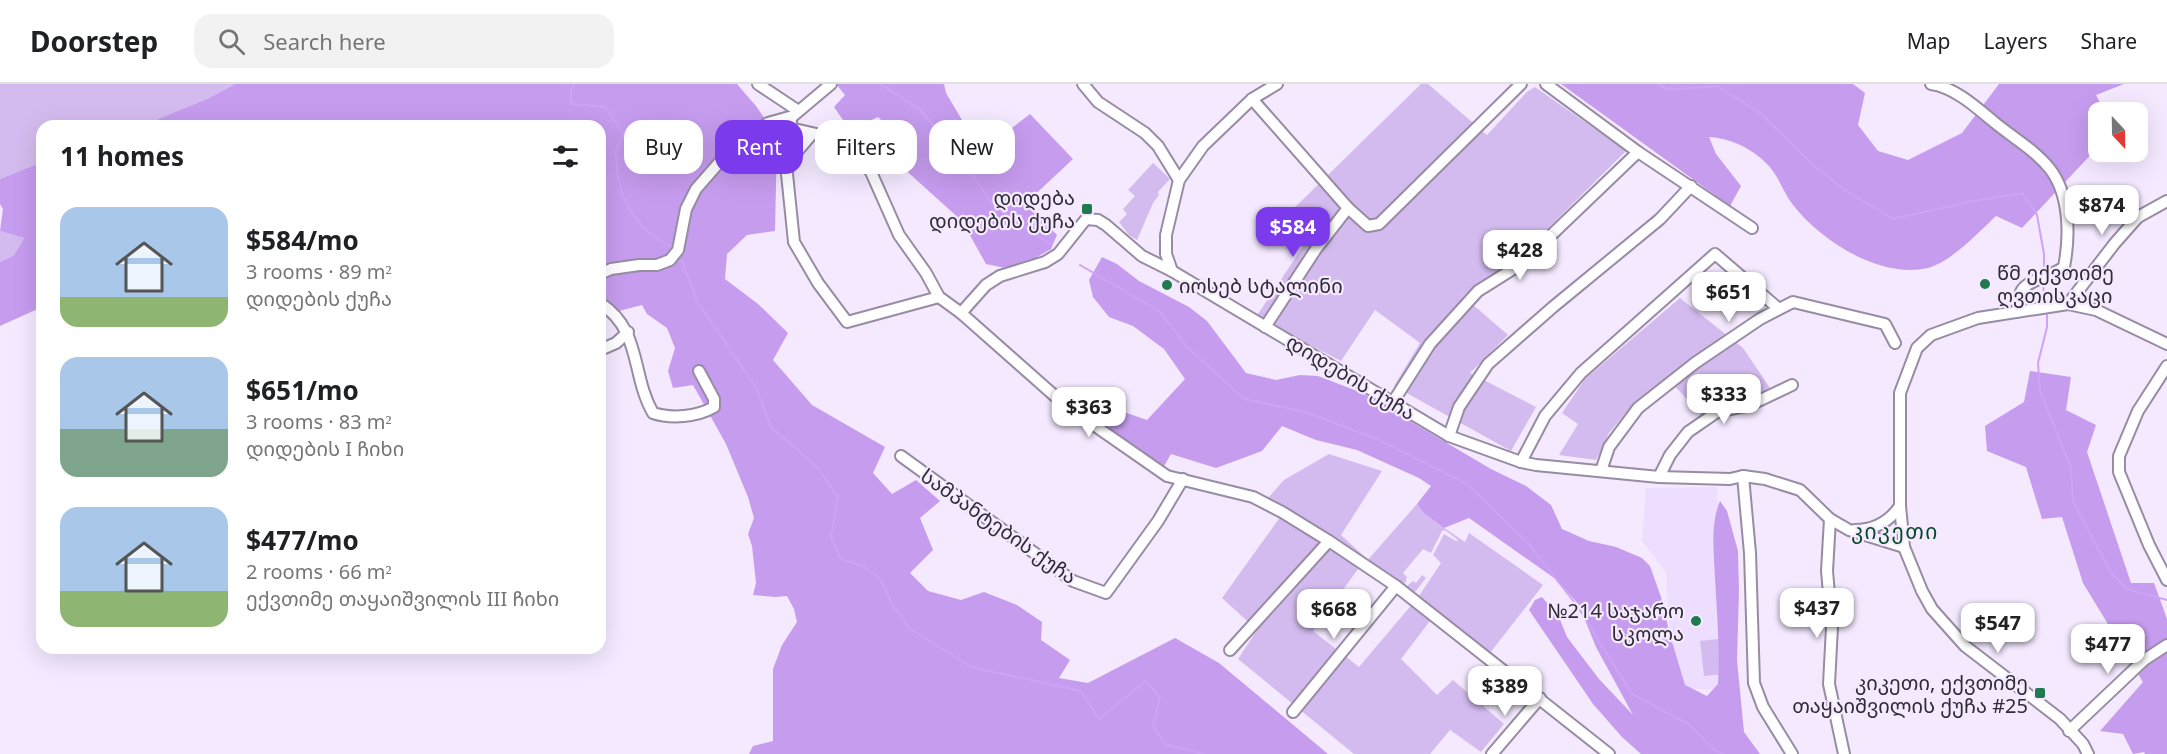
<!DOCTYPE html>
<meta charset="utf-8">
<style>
:root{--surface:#fff;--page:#f2f2f2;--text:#202124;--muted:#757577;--line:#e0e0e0;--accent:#7c3aed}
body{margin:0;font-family:Georgia,"Noto Sans Georgian",serif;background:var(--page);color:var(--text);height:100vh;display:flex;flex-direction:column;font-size:22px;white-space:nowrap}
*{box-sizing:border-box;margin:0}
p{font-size:20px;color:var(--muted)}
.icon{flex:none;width:33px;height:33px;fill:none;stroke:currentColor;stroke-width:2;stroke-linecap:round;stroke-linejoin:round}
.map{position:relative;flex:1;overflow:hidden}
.side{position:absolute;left:36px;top:36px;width:570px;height:534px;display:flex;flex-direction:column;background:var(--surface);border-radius:18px;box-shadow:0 6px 24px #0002}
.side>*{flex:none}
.banner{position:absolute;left:624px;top:36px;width:570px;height:54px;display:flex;gap:12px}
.needle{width:39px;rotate:158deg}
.tools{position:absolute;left:2088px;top:18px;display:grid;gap:12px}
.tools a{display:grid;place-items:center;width:60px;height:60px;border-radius:12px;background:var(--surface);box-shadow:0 6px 24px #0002;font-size:30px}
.price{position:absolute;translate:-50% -51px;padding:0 14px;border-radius:12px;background:#fff;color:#222;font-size:20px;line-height:39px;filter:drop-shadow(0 2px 3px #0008)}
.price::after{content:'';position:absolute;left:50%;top:36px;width:18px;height:14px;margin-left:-9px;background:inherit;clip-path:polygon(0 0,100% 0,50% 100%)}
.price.selected{background:var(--accent);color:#fff}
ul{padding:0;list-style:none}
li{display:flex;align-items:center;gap:18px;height:150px;padding:0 24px}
li span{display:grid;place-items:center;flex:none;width:168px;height:120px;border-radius:18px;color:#555}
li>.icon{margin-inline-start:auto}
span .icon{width:72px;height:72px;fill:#fffc;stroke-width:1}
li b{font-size:26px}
h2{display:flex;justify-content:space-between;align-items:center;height:72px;padding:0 24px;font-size:26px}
.tag{padding:0 21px;border-radius:18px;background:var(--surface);box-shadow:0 6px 24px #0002;font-size:21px;line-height:54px}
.tag.selected{background:var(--accent);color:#fff}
header{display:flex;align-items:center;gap:36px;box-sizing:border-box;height:84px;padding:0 30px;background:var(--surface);border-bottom:2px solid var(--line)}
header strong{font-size:28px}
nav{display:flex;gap:33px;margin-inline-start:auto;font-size:21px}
.search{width:420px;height:54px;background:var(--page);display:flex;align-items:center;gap:15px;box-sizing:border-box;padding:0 21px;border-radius:18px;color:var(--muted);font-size:22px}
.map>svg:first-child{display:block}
.built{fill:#edddfe}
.green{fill:#d4bbef}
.forest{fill:#c69cef}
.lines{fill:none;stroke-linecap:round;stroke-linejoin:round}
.stream{stroke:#cea3f7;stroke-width:2}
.minor-casing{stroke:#978ca4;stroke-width:14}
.minor{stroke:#fff;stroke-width:10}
.poi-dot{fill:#217a4e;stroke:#f4e9ff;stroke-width:2}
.labels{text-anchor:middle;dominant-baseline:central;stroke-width:4.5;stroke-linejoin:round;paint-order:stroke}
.poi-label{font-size:20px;fill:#302b35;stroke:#f4e9ff;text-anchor:end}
.street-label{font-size:20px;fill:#302b35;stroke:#f4e9ff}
.neighbourhood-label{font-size:21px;letter-spacing:1.5px;fill:#054628;stroke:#f4e9ff}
</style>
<header>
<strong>Doorstep</strong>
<div class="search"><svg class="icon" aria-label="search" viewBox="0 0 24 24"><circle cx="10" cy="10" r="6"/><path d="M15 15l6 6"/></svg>Search here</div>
<nav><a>Map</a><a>Layers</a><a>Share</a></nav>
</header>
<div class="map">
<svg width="2167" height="670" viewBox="0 0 2167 670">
<rect width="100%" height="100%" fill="#f4e9ff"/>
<path class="built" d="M 1717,403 L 1726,592 L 1717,605 L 1685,605 L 1672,586 L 1666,488 L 1642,457 L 1646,404 Z"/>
<g class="green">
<path d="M 0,0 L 235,0 L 209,14 L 141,42 L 42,42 L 42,78 L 0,95 Z"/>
<path d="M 1421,0 L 1428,0 L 1487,51 L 1527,8 L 1535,3 L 1626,67 L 1525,167 L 1463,212 L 1508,251 L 1470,289 L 1536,323 L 1511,367 L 1394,302 L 1420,259 L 1375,226 L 1341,277 L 1256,233 L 1310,152 L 1286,132 Z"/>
<path d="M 1153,79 L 1170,95 L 1158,108 L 1159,111 L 1153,119 L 1137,156 L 1129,151 L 1119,138 L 1127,130 L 1123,125 L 1135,112 L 1128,106 Z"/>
<path d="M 0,147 L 24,154 L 14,171 L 0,178 Z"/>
<path d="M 1680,214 L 1743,264 L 1770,304 L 1747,316 L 1716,323 L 1702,331 L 1667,294 L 1633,320 L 1609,349 L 1596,376 L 1559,371 L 1578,340 L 1562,329 L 1585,295 Z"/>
<path d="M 1329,370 L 1382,387 L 1341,451 L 1366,474 L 1313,547 L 1359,583 L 1419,512 L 1441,479 L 1433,471 L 1444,450 L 1456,457 L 1458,456 L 1445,446 L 1442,447 L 1431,469 L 1423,465 L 1403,489 L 1407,493 L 1405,500 L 1407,502 L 1413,497 L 1416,499 L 1422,491 L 1426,494 L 1416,507 L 1412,509 L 1366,478 L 1417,420 C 1430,436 1448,446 1465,458 L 1469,449 L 1543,501 L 1490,569 L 1436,529 L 1401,575 L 1437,611 L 1453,596 L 1504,640 L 1481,668 L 1450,646 L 1430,670 L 1354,670 L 1238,575 L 1257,546 L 1222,514 L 1281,432 L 1261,422 L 1284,396 Z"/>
<path d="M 1719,555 L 1723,590 L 1704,592 L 1700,557 Z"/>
</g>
<g class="forest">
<path d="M 235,0 L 737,0 L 756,22 L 777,53 L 775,147 L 747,151 L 727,170 L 725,195 L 758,220 L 788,249 L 773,276 L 812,321 L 885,363 L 873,389 L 892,410 L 916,396 L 940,417 L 920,434 L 933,466 L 910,489 L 928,507 L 961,516 L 984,508 L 1017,521 L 1042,538 L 1041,556 L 1070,576 L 1059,594 L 1088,599 L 1175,554 L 1219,579 L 1328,670 L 749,670 L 753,662 L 773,657 L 773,585 L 782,561 L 797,538 L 794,525 L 787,512 L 775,513 L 753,511 L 756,499 L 752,462 L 748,450 L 754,434 L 748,413 L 726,360 L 693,301 L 673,304 L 668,287 L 675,264 L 667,244 L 647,230 L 642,221 L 600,232 L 600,42 L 141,42 L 209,14 Z"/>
<path d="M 836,0 L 944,0 L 946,9 L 981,68 L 1030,30 L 1073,75 L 1026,119 L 1057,151 L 1051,165 L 1015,186 L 986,180 L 962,137 L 881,64 L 896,50 L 878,33 L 850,46 L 834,23 L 845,11 Z"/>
<path d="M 1561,0 L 1853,0 L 1865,9 L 1858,41 L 1878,67 L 1908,76 L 1962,49 L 1999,0 L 2124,0 L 2096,11 L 2105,28 L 2098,28 L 2098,63 L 2022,144 L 1996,132 C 1979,148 1951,178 1928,184 C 1880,195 1821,157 1793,121 C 1783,108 1778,90 1766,79 C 1751,64 1730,54 1709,53 L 1716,70 L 1741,102 L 1730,122 Z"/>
<path d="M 42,78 L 42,223 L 0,242 L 0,178 L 14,171 L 24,154 L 0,147 L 3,125 L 0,120 L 0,95 Z"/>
<path d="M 1102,173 L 1117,180 L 1139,197 L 1189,223 L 1207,237 L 1246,289 L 1276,296 L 1300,291 L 1318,292 L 1357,307 L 1382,319 L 1418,342 L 1491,385 L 1526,402 L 1551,421 L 1562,445 L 1589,457 L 1616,463 L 1642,474 L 1650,482 L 1661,513 L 1670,551 L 1685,601 L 1707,612 L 1718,600 C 1720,565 1717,530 1715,494 C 1714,469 1710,440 1720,417 L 1727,427 L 1738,467 L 1739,506 L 1737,576 L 1744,648 L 1760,670 L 1641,670 L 1622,653 L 1593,620 L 1529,526 L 1535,516 L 1542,513 L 1559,533 L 1567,553 L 1599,595 L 1633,631 L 1596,563 L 1579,521 L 1557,496 L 1469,434 L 1444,444 L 1424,429 L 1417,420 L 1431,402 L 1419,394 L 1357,366 L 1316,356 L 1282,342 L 1262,367 L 1216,384 L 1171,370 L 1160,389 L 1101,352 L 1124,328 L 1147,336 L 1185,295 L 1164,265 L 1133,242 L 1109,233 L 1093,213 L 1089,196 Z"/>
<path d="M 2030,287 L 2071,293 L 2066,326 L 2096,341 L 2087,368 L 2131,499 L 2154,499 L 2167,535 L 2167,670 L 2145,670 L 2144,668 L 2133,670 L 2123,650 L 2100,647 L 2143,598 L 2083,499 L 2062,433 L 2042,435 L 2026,383 L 1987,367 L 1985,342 L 2024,318 Z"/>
</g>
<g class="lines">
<g class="stream">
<path d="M 575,0 L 571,5 L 571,20 L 605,23 L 624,50 C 621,55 618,61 616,67 C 615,73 617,80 617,86 C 620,119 641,150 672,163"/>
<path d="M 880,0 L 919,25 L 954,65 L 994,122 L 1031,148 L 1051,160"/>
<path d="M 1658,0 L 1669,6 L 1717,2 L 1759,28 L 1814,82 L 1845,106 L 1893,135 L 1973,117 L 2023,109 L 2037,131 L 2044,170 L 2044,185"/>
<path d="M 682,177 L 697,217 L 756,304 L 771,343 L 816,382 L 838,413 L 831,453 L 841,475 L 863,482 L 881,495 L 892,520 L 909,544 L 971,583 L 1081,607 L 1099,635 L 1146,597 L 1160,614 L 1153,642 L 1165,660 L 1203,670"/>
<path d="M 1080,181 L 1159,227 L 1187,263 L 1244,315 L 1306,328 L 1379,356 L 1467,400 L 1528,459 L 1578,523 L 1632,610 L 1690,641 L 1714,666 L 1724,670"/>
<path d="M 2043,198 L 2044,210"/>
<path d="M 2047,231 L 2047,243 L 2038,279 L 2040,307 L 2071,384 L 2073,417 L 2111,489 L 2127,505 L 2167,516"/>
</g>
<g class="minor-casing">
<g id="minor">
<path d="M 758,0 L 797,26"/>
<path d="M 1083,0 L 1098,18 L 1145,49 L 1158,62 L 1179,96"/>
<path d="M 1546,0 L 1638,68 L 1752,144"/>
<path d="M 1931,0 C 1954,3 1976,23 1994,38 C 2012,53 2035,66 2050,85 C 2070,111 2070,152 2064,183 C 2052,193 2027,195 2021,208 C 2019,214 2018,221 2017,228"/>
<path d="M 1252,15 L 1348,124 L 1368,142 L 1379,140 L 1521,0"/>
<path d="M 791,38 L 787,90 L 794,158 L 818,199 L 847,238 L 939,213"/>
<path d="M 790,44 L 825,52 L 851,65 L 871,88 L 899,151 L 926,189 L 939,213 L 961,229 L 1065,321 L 1167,392 L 1253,413 L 1282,428 L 1329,457 L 1396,502 L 1609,670"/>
<path d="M 789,77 L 812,50"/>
<path d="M 1172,187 L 1166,170 L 1166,151 L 1179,96 L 1203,62 L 1252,15 L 1277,0"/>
<path d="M 600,190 L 611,185 L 639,181 L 657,181 L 670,176 L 678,166 L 686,125 L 696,105 L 717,81 L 735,62 L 768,39 L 793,32 L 831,0"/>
<path d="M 600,219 C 642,246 631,291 653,329 C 671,335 697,333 714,323 L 714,315 L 699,287"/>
<path d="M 2068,220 L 2115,159 L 2138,133 L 2167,117"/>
<path d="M 961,229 L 986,201 L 1000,192 L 1045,178 L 1058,170 L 1086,135 L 1098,136 L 1106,141 L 1142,172 L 1172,187 L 1449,352 L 1521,378 L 1536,381 L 1659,393 L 1730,395 L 1743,392 L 1765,395 L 1800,406 L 1830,435 L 1849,446 L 1904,463"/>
<path d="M 1265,243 L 1316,165 L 1348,124"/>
<path d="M 600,266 L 616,259 L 628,248"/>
<path d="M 2167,282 L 2138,327 L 2119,372 L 2119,388 L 2149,461 L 2167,496"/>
<path d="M 1393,318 L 1430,260 L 1478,207 L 1521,180 L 1638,68"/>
<path d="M 1449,352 L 1459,323 L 1488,280 L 1553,223 L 1660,135 L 1691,102"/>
<path d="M 901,372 L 1073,497 L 1106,509 L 1158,437 L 1183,395"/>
<path d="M 1521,378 L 1545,332 L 1581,289 L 1715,170 L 1779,225"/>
<path d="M 1601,387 L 1609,363 L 1638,324 L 1695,279 L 1760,235 L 1793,218 L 1885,240 L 1895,259"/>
<path d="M 1743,392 L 1750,469 L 1754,599 L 1763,623 L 1792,670"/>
<path d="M 1659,393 L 1670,371 L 1688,348 L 1717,328 L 1750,321 L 1792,301"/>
<path d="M 1830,435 L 1827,487 L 1832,543 L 1829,600 L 1844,670"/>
<path d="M 1855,446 C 1875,446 1889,438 1900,422"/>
<path d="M 1230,566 L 1329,457"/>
<path d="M 1293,628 L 1396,502"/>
<path d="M 2069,647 L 2144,576 L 2167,561"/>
<path d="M 1492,670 L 1540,614"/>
<path d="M 2088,670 L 2083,660 L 2060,635 L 1965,562 L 1932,525 L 1922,507 L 1904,463 L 1900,422 L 1900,309 L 1917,264 L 1931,251 L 1978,234 L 2068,220 L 2096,226 L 2167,260"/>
</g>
</g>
<use href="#minor" class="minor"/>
</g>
<g class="poi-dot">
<rect x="1081" y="119" width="12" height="12" rx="3"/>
<circle cx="1985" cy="200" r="6"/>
<circle cx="1167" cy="201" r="6"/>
<circle cx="1696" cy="537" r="6"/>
<rect x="2034" y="603" width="12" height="12" rx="3"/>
</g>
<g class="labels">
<g class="poi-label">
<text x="1075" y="113">დიდება<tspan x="1075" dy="23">დიდების ქუჩა</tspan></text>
<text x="1997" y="188" text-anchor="start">წმ ექვთიმე<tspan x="1997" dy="23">ღვთისკაცი</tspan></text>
<text x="1179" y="201" text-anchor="start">იოსებ სტალინი</text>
<text x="1684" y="526">№214 საჯარო<tspan x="1684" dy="23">სკოლა</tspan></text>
<text x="2028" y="598">კიკეთი, ექვთიმე<tspan x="2028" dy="23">თაყაიშვილის ქუჩა #25</tspan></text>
</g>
<g class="street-label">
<text transform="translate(1351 293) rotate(31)">დიდების ქუჩა</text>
<text transform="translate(999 442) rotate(35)">სამპანტების ქუჩა</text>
</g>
<g class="neighbourhood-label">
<text x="1895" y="447">კიკეთი</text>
</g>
</g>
</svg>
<div class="tools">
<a><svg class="needle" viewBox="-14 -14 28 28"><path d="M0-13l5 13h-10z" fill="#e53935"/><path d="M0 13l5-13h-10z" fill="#757577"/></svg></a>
</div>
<b class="price" style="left:2102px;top:152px">$874</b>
<b class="price selected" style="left:1293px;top:174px">$584</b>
<b class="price" style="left:1520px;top:197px">$428</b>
<b class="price" style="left:1729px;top:239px">$651</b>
<b class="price" style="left:1724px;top:341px">$333</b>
<b class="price" style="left:1089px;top:354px">$363</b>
<b class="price" style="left:1817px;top:555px">$437</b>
<b class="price" style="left:1334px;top:556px">$668</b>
<b class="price" style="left:1998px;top:570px">$547</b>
<b class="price" style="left:2108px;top:591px">$477</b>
<b class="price" style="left:1505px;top:633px">$389</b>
<div class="banner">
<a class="tag">Buy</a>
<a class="tag selected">Rent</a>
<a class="tag">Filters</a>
<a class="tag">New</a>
</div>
<section class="side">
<h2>11 homes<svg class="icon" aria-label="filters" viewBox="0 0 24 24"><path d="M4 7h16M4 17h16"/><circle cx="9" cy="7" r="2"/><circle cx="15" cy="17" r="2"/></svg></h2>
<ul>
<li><span style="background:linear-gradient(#a9c7e8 75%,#8fb573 0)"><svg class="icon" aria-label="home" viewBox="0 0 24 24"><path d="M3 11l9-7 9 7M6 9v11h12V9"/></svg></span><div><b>$584/mo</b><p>3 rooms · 89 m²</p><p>დიდების ქუჩა</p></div></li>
<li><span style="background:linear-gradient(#a9c7e8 60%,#7fa58c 0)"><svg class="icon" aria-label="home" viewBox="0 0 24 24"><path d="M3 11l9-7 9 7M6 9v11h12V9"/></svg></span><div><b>$651/mo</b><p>3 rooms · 83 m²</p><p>დიდების I ჩიხი</p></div></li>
<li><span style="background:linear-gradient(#a9c7e8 70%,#8fb573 0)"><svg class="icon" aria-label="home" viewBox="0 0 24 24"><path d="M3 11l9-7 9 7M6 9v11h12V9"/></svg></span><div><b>$477/mo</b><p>2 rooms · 66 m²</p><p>ექვთიმე თაყაიშვილის III ჩიხი</p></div></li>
</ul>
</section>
</div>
